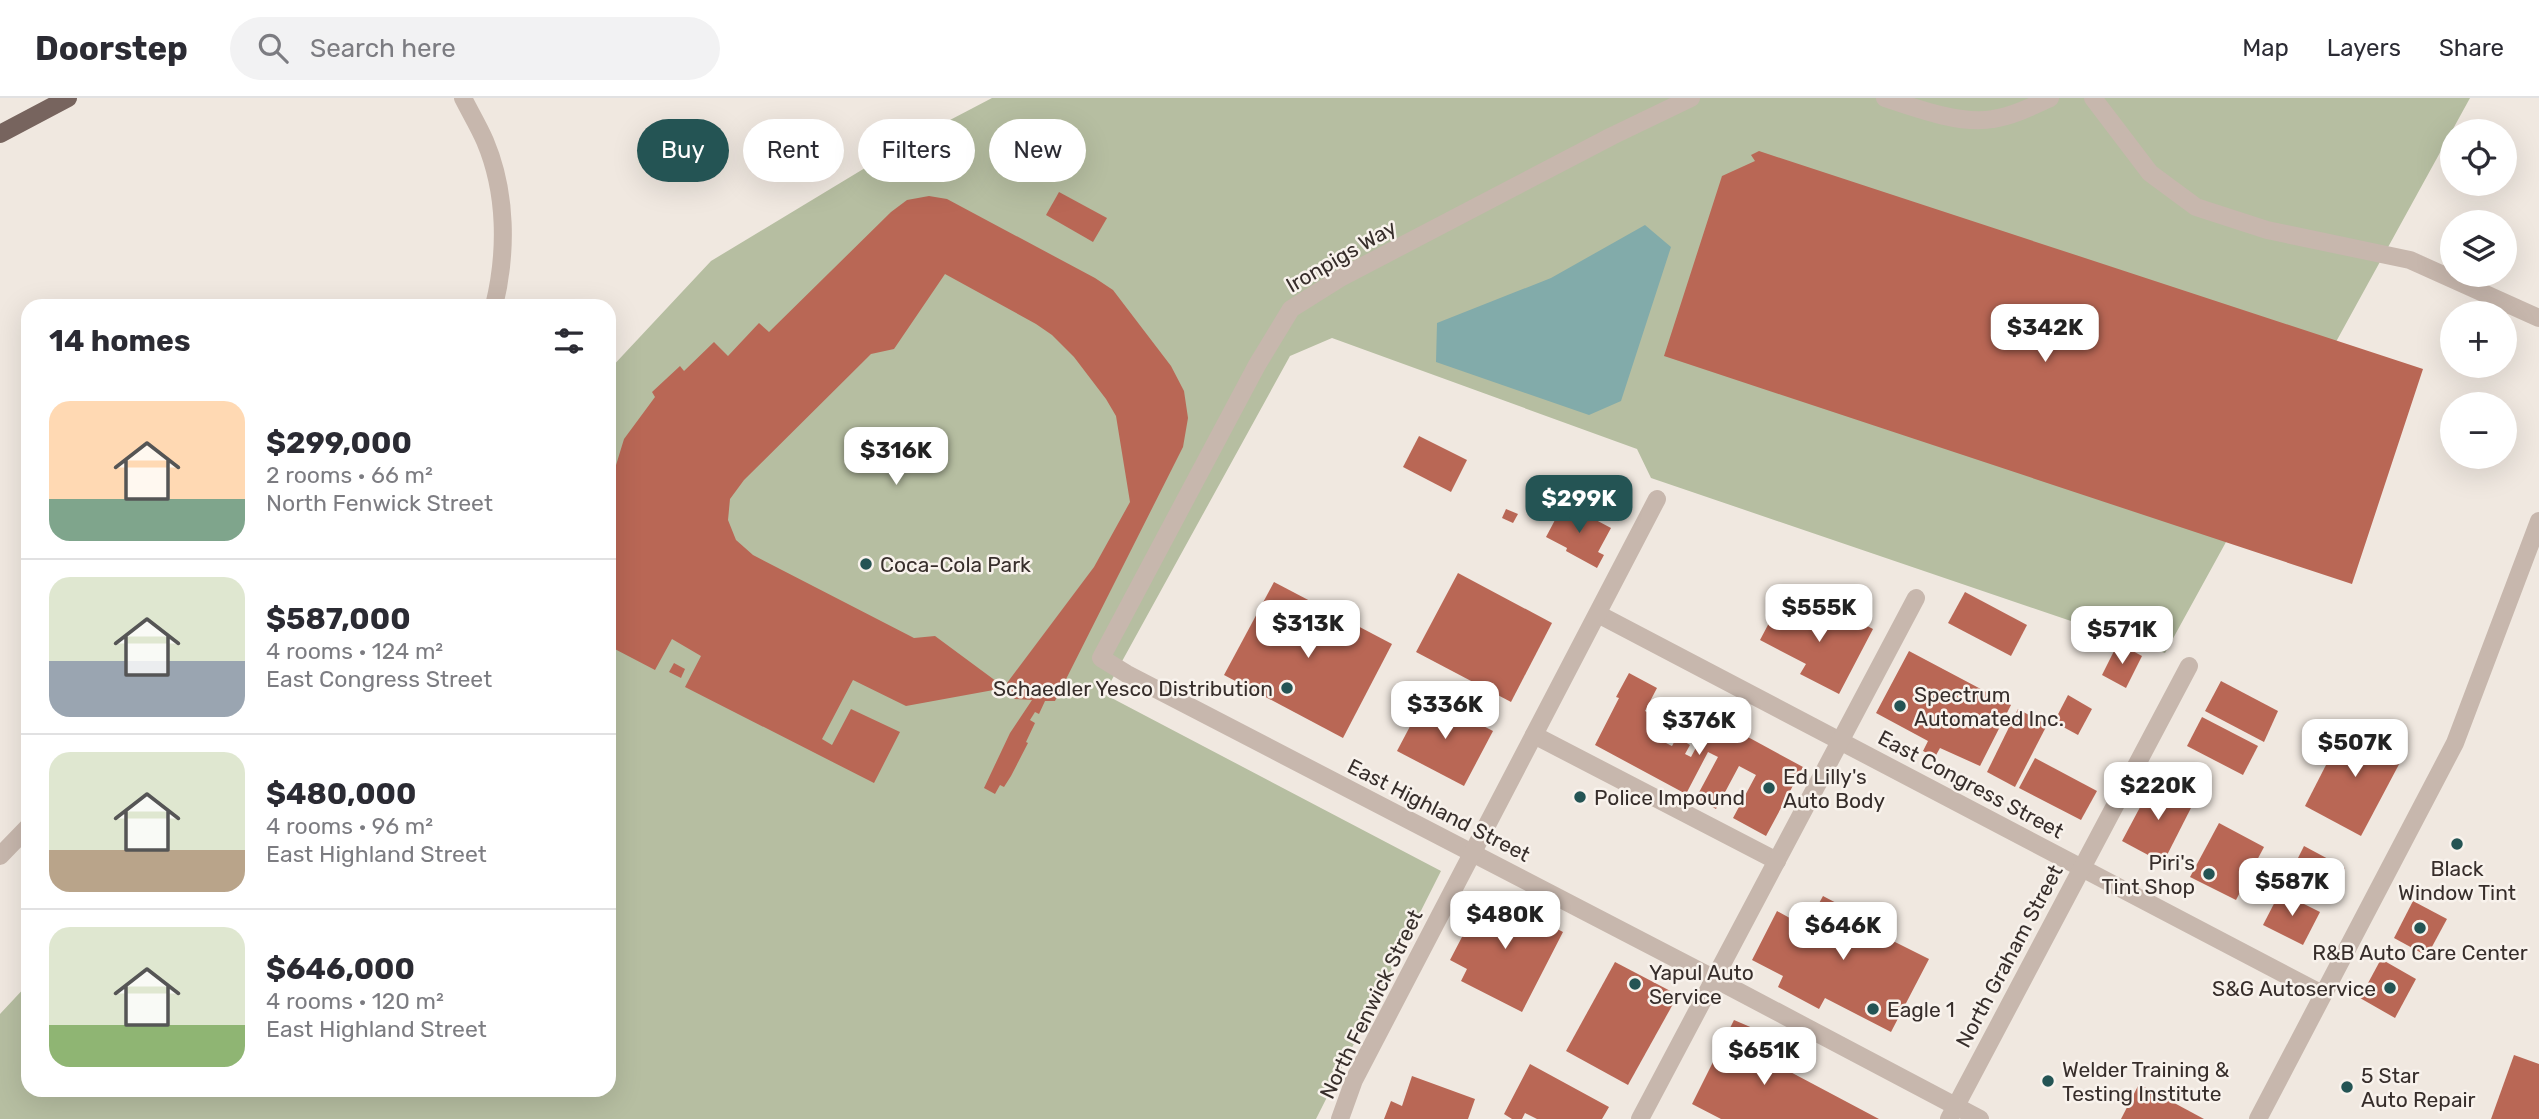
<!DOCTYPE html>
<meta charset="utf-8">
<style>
:root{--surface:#fff;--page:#f2f2f3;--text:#2b2b33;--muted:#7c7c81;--line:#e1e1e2;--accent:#245454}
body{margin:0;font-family:Rubik,sans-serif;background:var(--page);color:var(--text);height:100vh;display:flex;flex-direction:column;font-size:26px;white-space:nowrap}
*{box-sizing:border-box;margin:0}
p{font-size:23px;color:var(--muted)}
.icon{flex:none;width:38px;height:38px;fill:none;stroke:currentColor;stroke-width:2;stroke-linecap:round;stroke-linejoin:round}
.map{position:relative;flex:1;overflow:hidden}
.panel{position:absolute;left:21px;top:201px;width:595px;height:798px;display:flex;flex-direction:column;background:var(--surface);border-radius:21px;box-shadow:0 7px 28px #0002}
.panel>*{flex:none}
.guide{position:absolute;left:637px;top:21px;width:665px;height:63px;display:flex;gap:14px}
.fabs{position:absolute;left:2440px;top:21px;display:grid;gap:14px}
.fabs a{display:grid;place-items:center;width:77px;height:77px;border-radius:50%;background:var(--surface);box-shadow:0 7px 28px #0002;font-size:35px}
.price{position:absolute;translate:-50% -60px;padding:0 16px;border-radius:14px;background:#fff;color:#222;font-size:23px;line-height:46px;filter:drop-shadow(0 2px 4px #0008)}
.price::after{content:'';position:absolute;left:50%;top:42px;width:21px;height:16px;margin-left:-10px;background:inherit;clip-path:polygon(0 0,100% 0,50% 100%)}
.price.active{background:var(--accent);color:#fff}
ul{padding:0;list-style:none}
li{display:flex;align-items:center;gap:21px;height:175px;padding:0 28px}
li+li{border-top:2px solid var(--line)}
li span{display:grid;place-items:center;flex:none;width:196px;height:140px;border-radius:21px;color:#555}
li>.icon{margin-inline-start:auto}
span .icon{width:84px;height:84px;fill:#fffc;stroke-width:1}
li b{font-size:30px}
h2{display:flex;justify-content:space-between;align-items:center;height:84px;padding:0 28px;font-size:30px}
.tag{padding:0 24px;border-radius:32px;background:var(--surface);box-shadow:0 7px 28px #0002;font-size:24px;line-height:63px}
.tag.active{background:var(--accent);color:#fff}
header{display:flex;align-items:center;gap:42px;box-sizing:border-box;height:98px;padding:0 35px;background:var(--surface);border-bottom:2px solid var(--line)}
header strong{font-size:33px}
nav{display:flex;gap:38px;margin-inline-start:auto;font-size:24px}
.search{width:490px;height:63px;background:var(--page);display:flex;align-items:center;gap:18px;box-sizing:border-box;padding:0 24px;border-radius:38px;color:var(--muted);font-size:26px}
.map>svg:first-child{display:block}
.green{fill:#b6bea1}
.water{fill:#82abaa}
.building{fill:#b96755;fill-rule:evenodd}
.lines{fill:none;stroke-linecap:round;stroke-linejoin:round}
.minor{stroke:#c7b7ad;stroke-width:18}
.major{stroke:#77645e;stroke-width:18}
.poi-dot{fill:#245454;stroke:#f8f2ec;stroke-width:2.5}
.labels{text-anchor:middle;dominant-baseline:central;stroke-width:5;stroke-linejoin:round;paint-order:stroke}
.street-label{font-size:21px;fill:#372e2b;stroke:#f8f2ec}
.poi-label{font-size:21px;fill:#372e2b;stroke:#f8f2ec;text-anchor:start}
</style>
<header>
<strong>Doorstep</strong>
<div class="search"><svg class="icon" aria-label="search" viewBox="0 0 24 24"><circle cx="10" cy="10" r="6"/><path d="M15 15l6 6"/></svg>Search here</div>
<nav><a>Map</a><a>Layers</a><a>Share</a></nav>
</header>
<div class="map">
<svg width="2539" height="1021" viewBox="0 0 2539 1021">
<rect width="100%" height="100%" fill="#f0e8e0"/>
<path class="green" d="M 992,0 L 2470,0 L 2165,555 L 1651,380 L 1637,351 L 1332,240 L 1290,258 L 1104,596 L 1441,773 L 1316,1021 L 0,1021 L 0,916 L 28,886 L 28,992 L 609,992 L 609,272 L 711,163 L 908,44 Z"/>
<path class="water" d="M 1645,127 L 1671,149 L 1621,303 L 1589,317 L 1436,264 L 1437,225 L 1551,180 Z"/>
<g class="building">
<path d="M 1759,53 L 2423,271 L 2352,486 L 1664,258 L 1722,78 L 1755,63 L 1751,57 Z"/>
<path d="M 1059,94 L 1107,120 L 1093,144 L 1046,117 Z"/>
<path d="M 929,98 L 947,101 L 1095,180 L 1113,192 L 1171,268 L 1184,293 L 1188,320 L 1183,349 L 1055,603 L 1045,603 L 1039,616 L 1035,614 L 1030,622 L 1035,625 L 1026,644 L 1028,645 L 1011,678 L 1004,689 L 1000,687 L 995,696 L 984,690 L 1010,635 L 1032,602 L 1015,601 L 999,591 L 906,608 L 853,582 L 822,641 L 832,647 L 851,611 L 900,634 L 874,685 L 685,589 L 701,558 L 672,541 L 655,572 L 609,548 L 609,390 L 624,341 L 655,299 L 652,294 L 680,268 L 684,273 L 714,244 L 728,258 L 759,225 L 769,234 L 891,114 L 907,102 ZM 945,176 L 1036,226 L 1052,237 L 1074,259 L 1106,301 L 1116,318 L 1130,404 L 1094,469 L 1004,589 L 935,538 L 914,540 L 753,457 L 736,442 L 728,422 L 730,401 L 744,382 L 871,256 L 894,251 Z"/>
<path d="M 1419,338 L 1467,362 L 1451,394 L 1403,369 Z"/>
<path d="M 1564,405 L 1611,430 L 1598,454 L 1604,457 L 1597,470 L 1566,453 L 1567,450 L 1546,439 Z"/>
<path d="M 1506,411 L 1518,416 L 1513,425 L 1502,420 Z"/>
<path d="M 1458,475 L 1552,525 L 1511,604 L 1416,554 Z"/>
<path d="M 1274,484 L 1392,546 L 1343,640 L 1224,577 Z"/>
<path d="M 1782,492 L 1803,500 L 1798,514 L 1777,506 Z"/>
<path d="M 1965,494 L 2027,527 L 2011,558 L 1948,525 Z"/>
<path d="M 1778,508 L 1804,522 L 1808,513 L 1828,524 L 1834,511 L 1873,531 L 1839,596 L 1800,576 L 1806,566 L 1760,542 Z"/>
<path d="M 2118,545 L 2142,558 L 2126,590 L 2102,577 Z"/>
<path d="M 1909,553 L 2011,607 L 1980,668 L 1940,650 L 1935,659 L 1923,653 L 1928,643 L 1876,615 Z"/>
<path d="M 674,565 L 685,571 L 681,580 L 669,574 Z"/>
<path d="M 1629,575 L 1657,590 L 1645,613 L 1667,625 L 1658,641 L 1672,648 L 1677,639 L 1690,647 L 1685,656 L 1691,659 L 1699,644 L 1689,639 L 1702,614 L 1803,669 L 1766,738 L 1733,720 L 1756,677 L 1739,668 L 1716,711 L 1696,700 L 1718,659 L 1708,654 L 1686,696 L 1595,647 L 1619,600 L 1616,599 Z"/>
<path d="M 2221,583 L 2278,613 L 2264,644 L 2205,613 Z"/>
<path d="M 2068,597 L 2092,611 L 2078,637 L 2054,624 Z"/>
<path d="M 1426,598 L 1493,633 L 1464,688 L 1397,653 Z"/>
<path d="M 2018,611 L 2047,627 L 2015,689 L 1987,674 Z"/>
<path d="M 2202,619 L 2258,648 L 2243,677 L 2187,648 Z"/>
<path d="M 2348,624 L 2405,655 L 2361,738 L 2305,708 Z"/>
<path d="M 2035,660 L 2097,693 L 2081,722 L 2019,690 Z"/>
<path d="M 2154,683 L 2194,704 L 2163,765 L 2122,743 Z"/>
<path d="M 2219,725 L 2264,749 L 2236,802 L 2190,779 Z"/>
<path d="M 2304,748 L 2345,770 L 2328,803 L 2287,782 Z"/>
<path d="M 1486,794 L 1530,816 L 1532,812 L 1536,814 L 1534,819 L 1563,834 L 1522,914 L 1461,883 L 1467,871 L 1450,862 L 1474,816 L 1471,815 L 1478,802 L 1480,804 Z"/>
<path d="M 2280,794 L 2320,814 L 2303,847 L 2263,827 Z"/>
<path d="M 1823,798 L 1882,829 L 1888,816 L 1896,820 L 1889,841 L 1929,861 L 1891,934 L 1825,900 L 1819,911 L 1778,889 L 1783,878 L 1752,862 L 1777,813 L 1806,829 Z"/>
<path d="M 2413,803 L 2447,821 L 2427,858 L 2394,840 Z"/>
<path d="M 2381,861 L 2416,881 L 2395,920 L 2360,900 Z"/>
<path d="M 1615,864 L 1678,897 L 1628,987 L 1566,953 Z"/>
<path d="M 1734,922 L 1762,934 L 1751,956 L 1781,969 L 1879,1021 L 1721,1021 L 1692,1006 Z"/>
<path d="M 2514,957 L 2539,966 L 2539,1021 L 2491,1021 Z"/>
<path d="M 1530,966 L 1609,1009 L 1602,1021 L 1537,1021 L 1525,1015 L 1522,1021 L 1512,1021 L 1504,1016 Z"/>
<path d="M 1412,978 L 1475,1001 L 1468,1021 L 1384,1021 L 1391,1003 L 1402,1008 Z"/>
<path d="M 2139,986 L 2204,1021 L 2121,1021 Z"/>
</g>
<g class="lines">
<g class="minor">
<path d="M 463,0 C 470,14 479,29 485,43 C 507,95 507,155 494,208"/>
<path d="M 1691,0 L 1612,38 L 1342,179 L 1291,211 L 1257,267 L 1101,560 L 1127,576 L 1715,881 L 1980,1021"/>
<path d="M 1885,0 C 1915,10 1961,27 1993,21 C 2013,18 2031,9 2050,0"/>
<path d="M 2093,0 L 2150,75 L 2196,109 L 2267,132 L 2410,162 L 2539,220"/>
<path d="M 1598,516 L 2322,896"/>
<path d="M 1534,637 L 1777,763"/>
<path d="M 0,758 L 28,729"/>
<path d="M 1340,1021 L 1354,982 L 1657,401"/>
<path d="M 1640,1021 L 1916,500"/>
<path d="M 1949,1021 L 2189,568"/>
<path d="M 2258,1021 L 2455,645 L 2539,423"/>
</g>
<path class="major" d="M 0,36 L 68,0"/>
</g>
<g class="poi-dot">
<circle cx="866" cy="466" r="7"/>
<circle cx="1287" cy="590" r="7"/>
<circle cx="1900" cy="608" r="7"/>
<circle cx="1769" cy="690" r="7"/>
<circle cx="1580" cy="699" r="7"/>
<circle cx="2457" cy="746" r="7"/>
<circle cx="2209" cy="776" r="7"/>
<circle cx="2420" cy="830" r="7"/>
<circle cx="1635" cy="886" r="7"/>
<circle cx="2390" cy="890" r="7"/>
<circle cx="1873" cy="911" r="7"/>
<circle cx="2048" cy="983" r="7"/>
<circle cx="2347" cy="989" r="7"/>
</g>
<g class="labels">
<g class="street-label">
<text transform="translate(1341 158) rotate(-30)">Ironpigs Way</text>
<text transform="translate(1971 686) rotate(28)">East Congress Street</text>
<text transform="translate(1439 712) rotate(27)">East Highland Street</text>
<text transform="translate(2009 858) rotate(-62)">North Graham Street</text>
<text transform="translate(1371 906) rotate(-64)">North Fenwick Street</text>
</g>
<g class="poi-label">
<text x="880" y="466">Coca-Cola Park</text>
<text x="1273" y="590" text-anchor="end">Schaedler Yesco Distribution</text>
<text x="1914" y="596">Spectrum<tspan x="1914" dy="24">Automated Inc.</tspan></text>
<text x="1783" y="678">Ed Lilly's<tspan x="1783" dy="24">Auto Body</tspan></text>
<text x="1594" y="699">Police Impound</text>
<text x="2195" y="764" text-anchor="end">Piri's<tspan x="2195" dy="24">Tint Shop</tspan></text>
<text x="2457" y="770" text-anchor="middle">Black<tspan x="2457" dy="24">Window Tint</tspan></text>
<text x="2420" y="854" text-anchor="middle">R&amp;B Auto Care Center</text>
<text x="1649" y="874">Yapul Auto<tspan x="1649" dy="24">Service</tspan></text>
<text x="2376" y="890" text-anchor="end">S&amp;G Autoservice</text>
<text x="1887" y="911">Eagle 1</text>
<text x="2062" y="971">Welder Training &amp;<tspan x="2062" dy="24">Testing Institute</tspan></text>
<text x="2361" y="977">5 Star<tspan x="2361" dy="24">Auto Repair</tspan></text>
</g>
</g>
</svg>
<div class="fabs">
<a><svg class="icon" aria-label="locate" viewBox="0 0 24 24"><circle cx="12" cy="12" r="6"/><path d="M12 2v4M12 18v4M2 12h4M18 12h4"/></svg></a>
<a><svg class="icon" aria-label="layers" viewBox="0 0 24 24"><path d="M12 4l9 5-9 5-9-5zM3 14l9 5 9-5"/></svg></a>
<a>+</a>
<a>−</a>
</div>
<b class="price" style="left:2045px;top:266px">$342K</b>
<b class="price" style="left:896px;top:389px">$316K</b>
<b class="price active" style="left:1579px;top:437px">$299K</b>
<b class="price" style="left:1819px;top:546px">$555K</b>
<b class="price" style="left:1308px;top:562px">$313K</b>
<b class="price" style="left:2122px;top:568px">$571K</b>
<b class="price" style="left:1445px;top:643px">$336K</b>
<b class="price" style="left:1699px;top:659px">$376K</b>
<b class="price" style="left:2355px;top:681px">$507K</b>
<b class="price" style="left:2158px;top:724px">$220K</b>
<b class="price" style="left:2292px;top:820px">$587K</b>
<b class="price" style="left:1505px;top:853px">$480K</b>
<b class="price" style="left:1843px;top:864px">$646K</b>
<b class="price" style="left:1764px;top:989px">$651K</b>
<div class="guide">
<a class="tag active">Buy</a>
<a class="tag">Rent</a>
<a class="tag">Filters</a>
<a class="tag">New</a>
</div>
<section class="panel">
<h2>14 homes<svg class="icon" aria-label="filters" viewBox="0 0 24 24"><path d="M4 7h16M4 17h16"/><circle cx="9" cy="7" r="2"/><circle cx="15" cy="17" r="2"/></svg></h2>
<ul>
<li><span style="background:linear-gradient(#ffd9b3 70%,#7fa58c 0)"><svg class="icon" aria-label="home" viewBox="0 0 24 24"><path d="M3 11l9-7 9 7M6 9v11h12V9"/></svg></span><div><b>$299,000</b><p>2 rooms · 66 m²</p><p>North Fenwick Street</p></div></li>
<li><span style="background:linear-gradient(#dfe7d0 60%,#9aa5b1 0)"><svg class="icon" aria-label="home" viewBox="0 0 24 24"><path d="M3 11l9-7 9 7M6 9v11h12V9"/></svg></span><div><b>$587,000</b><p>4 rooms · 124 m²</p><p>East Congress Street</p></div></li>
<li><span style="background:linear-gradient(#dfe7d0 70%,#b9a48a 0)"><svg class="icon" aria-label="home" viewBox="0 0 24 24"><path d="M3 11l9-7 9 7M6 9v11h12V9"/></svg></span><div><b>$480,000</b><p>4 rooms · 96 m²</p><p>East Highland Street</p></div></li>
<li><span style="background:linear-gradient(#dfe7d0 70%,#8fb573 0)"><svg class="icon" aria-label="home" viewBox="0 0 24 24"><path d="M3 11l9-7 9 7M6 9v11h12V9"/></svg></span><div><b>$646,000</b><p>4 rooms · 120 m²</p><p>East Highland Street</p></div></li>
</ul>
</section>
</div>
